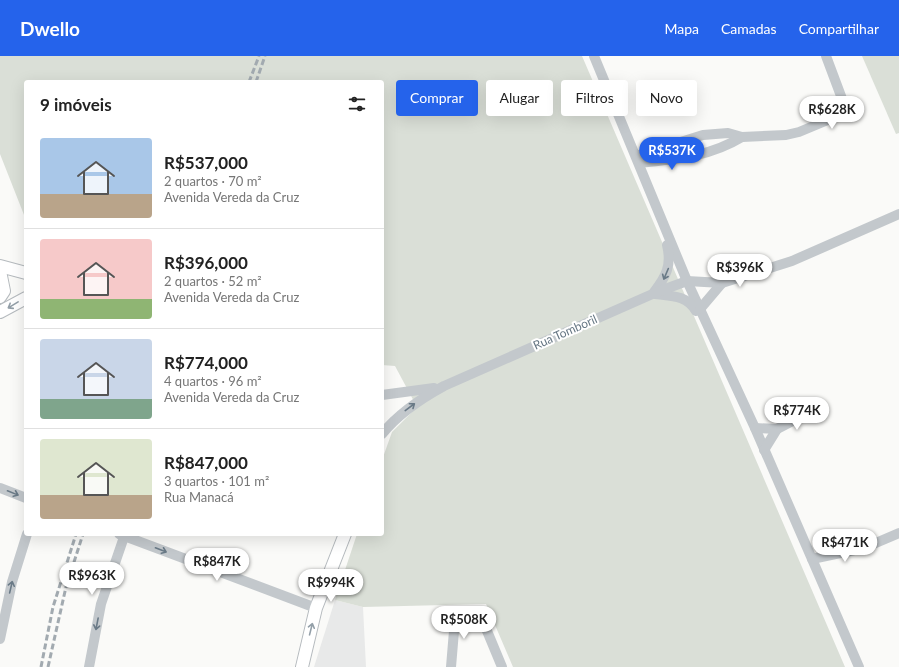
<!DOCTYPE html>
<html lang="pt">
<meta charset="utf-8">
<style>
:root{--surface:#fff;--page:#f6f6f6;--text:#222;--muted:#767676;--line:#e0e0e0;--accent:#2563eb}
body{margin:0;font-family:Lato,sans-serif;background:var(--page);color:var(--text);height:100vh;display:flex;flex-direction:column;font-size:15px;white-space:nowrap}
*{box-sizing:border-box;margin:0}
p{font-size:13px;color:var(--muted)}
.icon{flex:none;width:22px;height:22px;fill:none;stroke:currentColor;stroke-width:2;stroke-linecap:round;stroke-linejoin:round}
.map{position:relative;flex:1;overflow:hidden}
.sheet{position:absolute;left:24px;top:24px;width:360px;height:456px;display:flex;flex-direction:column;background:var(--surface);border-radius:4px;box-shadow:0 4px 16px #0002}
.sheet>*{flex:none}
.guide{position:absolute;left:396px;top:24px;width:380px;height:36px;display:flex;gap:8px}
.price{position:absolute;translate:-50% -34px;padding:0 9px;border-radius:14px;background:#fff;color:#222;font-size:13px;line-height:26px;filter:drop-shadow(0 1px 2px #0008)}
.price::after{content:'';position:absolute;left:50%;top:24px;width:12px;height:9px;margin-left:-6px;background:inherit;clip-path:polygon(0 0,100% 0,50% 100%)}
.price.on{background:var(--accent);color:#fff}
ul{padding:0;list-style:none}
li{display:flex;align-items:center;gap:12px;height:100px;padding:0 16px}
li+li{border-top:1px solid var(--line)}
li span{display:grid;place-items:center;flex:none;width:112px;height:80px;border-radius:4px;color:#555}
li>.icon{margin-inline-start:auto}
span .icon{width:48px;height:48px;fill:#fffc;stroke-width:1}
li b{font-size:17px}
h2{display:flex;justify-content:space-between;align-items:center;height:48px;padding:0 16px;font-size:17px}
.pill{padding:0 14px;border-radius:4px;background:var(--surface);box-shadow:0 4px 16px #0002;font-size:14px;line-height:36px}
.pill.on{background:var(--accent);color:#fff}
header{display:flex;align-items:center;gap:24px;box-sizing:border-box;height:56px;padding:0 20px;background:var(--accent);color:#fff}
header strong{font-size:19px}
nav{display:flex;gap:22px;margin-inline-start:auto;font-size:14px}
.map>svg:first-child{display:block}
.built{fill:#e8e9e9}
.green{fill:#dadfd7}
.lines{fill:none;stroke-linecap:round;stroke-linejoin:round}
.major-casing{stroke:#b5babe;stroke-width:14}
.minor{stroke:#c3c8cc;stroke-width:10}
.major{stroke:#fff;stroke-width:12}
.rail{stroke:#a2aab0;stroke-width:3;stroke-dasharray:6 3;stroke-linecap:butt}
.oneway{stroke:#6a7a87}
.oneway2{stroke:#939fa8}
.labels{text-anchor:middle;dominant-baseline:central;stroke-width:4;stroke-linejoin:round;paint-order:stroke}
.street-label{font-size:12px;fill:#657683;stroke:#fff}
</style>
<header>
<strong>Dwello</strong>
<nav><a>Mapa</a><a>Camadas</a><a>Compartilhar</a></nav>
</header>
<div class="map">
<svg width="899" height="611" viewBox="0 0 899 611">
<rect width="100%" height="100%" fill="#fafaf8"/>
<path class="built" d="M 335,544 L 363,551 L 366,611 L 314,611 Z"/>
<g class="green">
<path d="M 0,0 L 582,0 L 845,611 L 513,611 L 486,548 L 363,551 L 335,544 L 357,478 L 382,478 L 382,404 L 392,376 L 417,351 L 395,310 L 382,309 L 382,26 L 26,26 L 26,164 L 0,98 Z"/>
<path d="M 862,0 L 899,0 L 899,77 L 896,78 Z"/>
</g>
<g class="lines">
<g class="major-casing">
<g id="major">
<path d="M 0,210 L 26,217"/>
<path d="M 0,215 L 4,235 L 0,241"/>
<path d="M 0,256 L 26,242"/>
<path d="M 302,611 L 316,552 L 345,478"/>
</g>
</g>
<g class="minor">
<path d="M 594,0 L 687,225 L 755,372 L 859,611"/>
<path d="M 636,100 L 703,79 L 728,77 L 742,81 L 786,79 L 799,76 L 835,61 L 840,57 L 844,48 L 826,0"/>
<path d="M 639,107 C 676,103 709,101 742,81"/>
<path d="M 654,236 C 666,221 672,209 667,189"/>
<path d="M 655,238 C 671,240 687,239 696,255"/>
<path d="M 700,253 L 722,227"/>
<path d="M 382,339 L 434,332"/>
<path d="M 755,372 L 777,373 L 806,358"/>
<path d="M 382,378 C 399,357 420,343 444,330 L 657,236 L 687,225 L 722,227 L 792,205 L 899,158"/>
<path d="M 764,394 L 777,373"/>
<path d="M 0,432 L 26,442"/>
<path d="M 119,478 L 316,552"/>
<path d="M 812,503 L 864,492 L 899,477"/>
<path d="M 0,583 L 12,526 L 27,478"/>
<path d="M 89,611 L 101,548 L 125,478"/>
<path d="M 451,611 L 455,563 L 480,558 L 502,611"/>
</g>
<use href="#major" class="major"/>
<g class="rail">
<path d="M 249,26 L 259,0"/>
<path d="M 256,26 L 265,0"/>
<path d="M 41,611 L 53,551 L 76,478"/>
<path d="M 48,611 L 66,531 L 83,478"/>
</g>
</g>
<defs><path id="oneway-shaft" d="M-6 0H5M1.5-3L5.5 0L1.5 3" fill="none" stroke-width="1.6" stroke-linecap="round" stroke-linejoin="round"/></defs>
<g class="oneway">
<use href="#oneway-shaft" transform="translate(666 218) rotate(113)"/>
<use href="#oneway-shaft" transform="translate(410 351) rotate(-37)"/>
<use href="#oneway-shaft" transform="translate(13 437) rotate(22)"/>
<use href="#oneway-shaft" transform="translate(161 494) rotate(21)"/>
<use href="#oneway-shaft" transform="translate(11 531) rotate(-77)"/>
<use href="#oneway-shaft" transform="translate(97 568) rotate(101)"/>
</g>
<g class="oneway2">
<use href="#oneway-shaft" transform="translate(13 249) rotate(149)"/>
<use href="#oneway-shaft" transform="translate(311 573) rotate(-76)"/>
</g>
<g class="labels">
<g class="street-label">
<text transform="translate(565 276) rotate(-24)">Rua Tomboril</text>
</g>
</g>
</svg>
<b class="price" style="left:832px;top:74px">R$628K</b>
<b class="price on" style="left:672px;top:115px">R$537K</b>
<b class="price" style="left:740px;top:232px">R$396K</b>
<b class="price" style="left:797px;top:375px">R$774K</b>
<b class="price" style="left:845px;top:507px">R$471K</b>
<b class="price" style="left:217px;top:526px">R$847K</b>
<b class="price" style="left:92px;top:540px">R$963K</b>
<b class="price" style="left:331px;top:547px">R$994K</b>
<b class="price" style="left:464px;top:584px">R$508K</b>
<div class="guide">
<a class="pill on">Comprar</a>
<a class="pill">Alugar</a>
<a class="pill">Filtros</a>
<a class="pill">Novo</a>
</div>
<section class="sheet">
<h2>9 imóveis<svg class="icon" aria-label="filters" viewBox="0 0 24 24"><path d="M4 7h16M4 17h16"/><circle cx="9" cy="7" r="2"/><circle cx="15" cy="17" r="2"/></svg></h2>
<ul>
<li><span style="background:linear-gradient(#a9c7e8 70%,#b9a48a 0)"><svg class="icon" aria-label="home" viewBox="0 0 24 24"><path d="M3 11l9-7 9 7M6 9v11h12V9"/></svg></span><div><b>R$537,000</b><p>2 quartos · 70 m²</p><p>Avenida Vereda da Cruz</p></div></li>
<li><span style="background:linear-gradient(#f6c9c9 75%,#8fb573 0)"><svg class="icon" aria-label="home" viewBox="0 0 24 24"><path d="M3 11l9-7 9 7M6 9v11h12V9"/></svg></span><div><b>R$396,000</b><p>2 quartos · 52 m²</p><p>Avenida Vereda da Cruz</p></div></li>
<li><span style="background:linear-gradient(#c9d6e8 75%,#7fa58c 0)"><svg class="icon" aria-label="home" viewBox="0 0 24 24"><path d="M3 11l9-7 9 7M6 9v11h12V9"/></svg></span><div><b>R$774,000</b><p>4 quartos · 96 m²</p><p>Avenida Vereda da Cruz</p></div></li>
<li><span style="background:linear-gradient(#dfe7d0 70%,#b9a48a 0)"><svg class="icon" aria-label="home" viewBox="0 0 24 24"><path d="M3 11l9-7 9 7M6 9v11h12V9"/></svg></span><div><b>R$847,000</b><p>3 quartos · 101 m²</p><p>Rua Manacá</p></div></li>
</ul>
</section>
</div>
